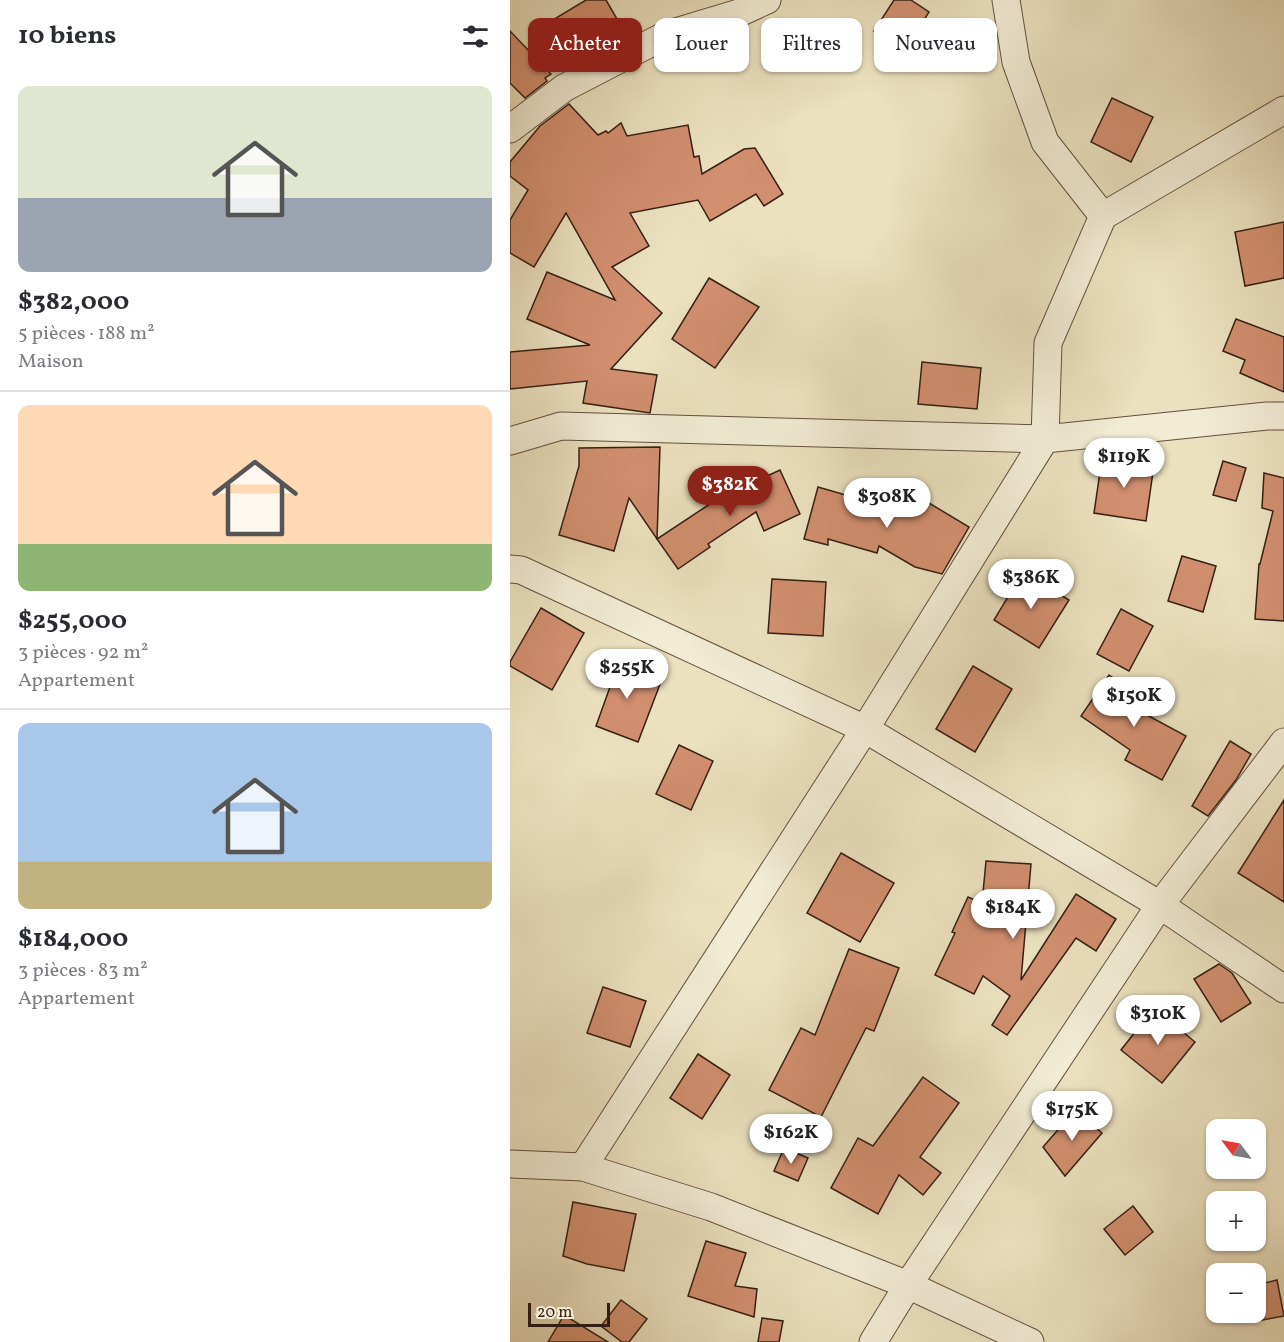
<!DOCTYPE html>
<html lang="fr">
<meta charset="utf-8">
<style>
:root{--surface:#fff;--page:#f7f7f7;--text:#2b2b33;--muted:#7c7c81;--line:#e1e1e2;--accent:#8f2418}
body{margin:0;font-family:Vollkorn,serif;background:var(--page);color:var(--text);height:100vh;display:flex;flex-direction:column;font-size:22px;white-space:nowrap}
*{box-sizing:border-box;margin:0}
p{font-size:20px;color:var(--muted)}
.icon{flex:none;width:33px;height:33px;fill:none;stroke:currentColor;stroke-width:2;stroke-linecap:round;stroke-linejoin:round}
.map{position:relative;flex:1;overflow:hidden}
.side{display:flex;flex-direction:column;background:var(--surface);width:510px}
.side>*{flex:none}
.banner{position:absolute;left:18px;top:18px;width:570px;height:54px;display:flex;gap:12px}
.needle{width:39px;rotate:302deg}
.controls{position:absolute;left:696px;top:1119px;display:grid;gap:12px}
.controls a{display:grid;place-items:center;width:60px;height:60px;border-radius:12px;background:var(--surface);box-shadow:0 2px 4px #0004;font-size:30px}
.scale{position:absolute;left:18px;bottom:15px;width:82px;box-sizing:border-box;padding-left:6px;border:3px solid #351f14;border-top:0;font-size:16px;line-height:21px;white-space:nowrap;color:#351f14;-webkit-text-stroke:4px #f2ecd5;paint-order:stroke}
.price{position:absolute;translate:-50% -51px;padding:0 14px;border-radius:21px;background:#fff;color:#222;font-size:20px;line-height:39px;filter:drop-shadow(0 2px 3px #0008)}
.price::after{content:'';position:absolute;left:50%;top:36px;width:18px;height:14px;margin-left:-9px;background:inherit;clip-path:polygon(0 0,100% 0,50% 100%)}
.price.on{background:var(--accent);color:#fff}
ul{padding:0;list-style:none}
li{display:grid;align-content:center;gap:12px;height:318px;padding:0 18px}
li+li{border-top:2px solid var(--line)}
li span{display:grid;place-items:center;height:186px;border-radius:12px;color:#555}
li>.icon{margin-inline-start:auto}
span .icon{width:108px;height:108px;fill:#fffc;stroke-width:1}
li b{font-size:26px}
h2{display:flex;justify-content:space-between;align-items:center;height:72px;padding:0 18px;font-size:26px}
.chip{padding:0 21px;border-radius:12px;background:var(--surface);box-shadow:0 2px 4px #0004;font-size:21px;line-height:54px}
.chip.on{background:var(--accent);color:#fff}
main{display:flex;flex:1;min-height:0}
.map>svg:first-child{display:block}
.building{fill:#d18f6f;stroke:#351f14;stroke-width:1.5}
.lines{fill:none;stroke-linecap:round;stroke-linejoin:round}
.minor-casing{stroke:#62503f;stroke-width:29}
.minor{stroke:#f2ecd5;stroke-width:27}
</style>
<main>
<section class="side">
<h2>10 biens<svg class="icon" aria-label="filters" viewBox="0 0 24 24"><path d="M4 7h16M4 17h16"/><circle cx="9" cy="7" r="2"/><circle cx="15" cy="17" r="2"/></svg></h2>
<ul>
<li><span style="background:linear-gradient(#dfe7d0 60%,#9aa5b1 0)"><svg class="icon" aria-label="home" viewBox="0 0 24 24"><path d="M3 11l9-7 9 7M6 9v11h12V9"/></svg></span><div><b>$382,000</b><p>5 pièces · 188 m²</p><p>Maison</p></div></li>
<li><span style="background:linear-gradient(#ffd9b3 75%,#8fb573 0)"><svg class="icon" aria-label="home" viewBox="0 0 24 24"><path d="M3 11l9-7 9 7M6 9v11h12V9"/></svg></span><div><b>$255,000</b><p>3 pièces · 92 m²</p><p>Appartement</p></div></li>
<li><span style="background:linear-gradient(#a9c7e8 75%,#c2b280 0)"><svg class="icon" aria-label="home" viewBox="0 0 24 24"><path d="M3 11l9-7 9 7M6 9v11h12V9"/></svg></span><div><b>$184,000</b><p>3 pièces · 83 m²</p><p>Appartement</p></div></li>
</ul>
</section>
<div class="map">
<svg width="774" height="1342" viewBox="0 0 774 1342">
<rect width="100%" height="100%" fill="#ebe1bf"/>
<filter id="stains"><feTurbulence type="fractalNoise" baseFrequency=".00333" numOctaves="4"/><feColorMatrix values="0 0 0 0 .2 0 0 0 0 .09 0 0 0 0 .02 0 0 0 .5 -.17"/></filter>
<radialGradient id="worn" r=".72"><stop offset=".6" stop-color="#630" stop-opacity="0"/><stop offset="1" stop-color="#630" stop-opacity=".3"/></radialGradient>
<g class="building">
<path d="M 76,0 L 96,0 L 114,31 L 64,61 L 41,21 Z"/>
<path d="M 384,0 L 401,0 L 419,12 L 395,51 L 364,31 Z"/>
<path d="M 0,31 L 41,74 L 35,78 L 37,81 L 15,98 L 0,83 Z"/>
<path d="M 602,98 L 643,117 L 621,162 L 581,142 Z"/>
<path d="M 59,104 L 88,135 L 96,131 L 98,133 L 111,123 L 117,136 L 178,125 L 184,157 L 189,156 L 192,174 L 234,149 L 245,148 L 273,194 L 254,206 L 246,194 L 200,221 L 188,200 L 120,213 L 139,246 L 102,267 L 152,313 L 101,369 L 147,375 L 140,413 L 73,403 L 77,381 L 0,389 L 0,352 L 80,345 L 17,319 L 37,272 L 105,300 L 56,213 L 24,267 L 0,253 L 0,220 L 18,190 L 0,176 L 0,162 L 30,126 Z"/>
<path d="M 774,222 L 774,278 L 735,286 L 725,232 Z"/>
<path d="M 199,278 L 249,307 L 205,368 L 162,339 Z"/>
<path d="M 726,319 L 774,337 L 774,392 L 730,373 L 735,360 L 713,351 Z"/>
<path d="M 412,362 L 471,368 L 467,409 L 408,404 Z"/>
<path d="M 150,447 L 147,539 L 119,498 L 104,551 L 49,535 L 69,466 L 69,448 Z"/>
<path d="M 592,458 L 644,465 L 636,521 L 584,513 Z"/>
<path d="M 713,461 L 736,468 L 726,501 L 703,495 Z"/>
<path d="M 270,470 L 290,514 L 254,531 L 246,512 L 198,544 L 200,547 L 168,569 L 147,539 L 221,490 L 223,492 Z"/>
<path d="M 754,473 L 774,478 L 774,621 L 745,619 L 749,564 L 750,564 L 763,511 L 752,508 Z"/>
<path d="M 308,487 L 339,496 L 339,494 L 400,512 L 409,497 L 459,527 L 432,574 L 405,567 L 369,546 L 367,553 L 318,539 L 318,545 L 294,539 Z"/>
<path d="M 672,556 L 706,566 L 693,612 L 658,601 Z"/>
<path d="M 513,572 L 559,600 L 529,648 L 484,620 Z"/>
<path d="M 262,579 L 316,582 L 313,636 L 258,633 Z"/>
<path d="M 31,608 L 74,633 L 42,690 L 0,666 L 0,662 Z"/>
<path d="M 611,609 L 643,626 L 619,671 L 587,654 Z"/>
<path d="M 98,659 L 152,679 L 128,742 L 86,726 L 100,687 L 89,683 Z"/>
<path d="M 463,666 L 502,689 L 465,752 L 426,729 Z"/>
<path d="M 599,675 L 630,696 L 622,707 L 676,736 L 652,780 L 615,760 L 620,750 L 571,716 Z"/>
<path d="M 720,741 L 741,754 L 726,780 L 698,816 L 682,806 Z"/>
<path d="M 169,745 L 203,761 L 181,810 L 146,794 Z"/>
<path d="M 774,800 L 774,902 L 728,873 Z"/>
<path d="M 331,853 L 384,883 L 350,942 L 297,913 Z"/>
<path d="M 476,861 L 521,864 L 511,980 L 566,894 L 606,919 L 586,951 L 566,938 L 497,1035 L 482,1025 L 500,996 L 473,976 L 464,994 L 425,975 L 445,933 L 442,932 L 458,897 L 472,903 Z"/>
<path d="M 339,949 L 389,968 L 364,1031 L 356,1028 L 311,1117 L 259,1090 L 291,1028 L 305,1035 Z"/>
<path d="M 709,964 L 722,973 L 741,1003 L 711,1022 L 684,979 Z"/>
<path d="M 93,987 L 136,1001 L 120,1047 L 77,1033 Z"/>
<path d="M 644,1008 L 685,1042 L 652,1083 L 611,1050 Z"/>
<path d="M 188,1054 L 220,1075 L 192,1119 L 160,1098 Z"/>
<path d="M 413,1077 L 449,1103 L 410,1157 L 431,1173 L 413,1195 L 389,1175 L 368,1214 L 321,1188 L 348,1138 L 363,1146 Z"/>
<path d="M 565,1110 L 592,1133 L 555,1176 L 533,1147 Z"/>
<path d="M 274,1148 L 298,1158 L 288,1181 L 264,1171 Z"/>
<path d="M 63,1202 L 126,1214 L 114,1271 L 77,1264 L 53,1256 Z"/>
<path d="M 623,1206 L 643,1232 L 615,1255 L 594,1229 Z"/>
<path d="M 196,1241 L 236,1253 L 225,1286 L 247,1289 L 244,1317 L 178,1296 Z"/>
<path d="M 767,1280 L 774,1316 L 746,1321 L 746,1285 Z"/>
<path d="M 111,1300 L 137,1319 L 119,1342 L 112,1342 L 91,1326 Z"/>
<path d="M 54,1315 L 98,1342 L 38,1342 Z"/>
<path d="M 252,1318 L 273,1321 L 269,1342 L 248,1342 Z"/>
</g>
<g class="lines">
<g class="minor-casing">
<g id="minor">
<path d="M 496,0 L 506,62 L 535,142 L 593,216"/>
<path d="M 0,129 L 54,88 L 156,35 L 229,13 L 257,0"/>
<path d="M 0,441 L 51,426 L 535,439 L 757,416 L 774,416"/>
<path d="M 0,569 L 11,570 L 355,729 L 650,905 L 774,989"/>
<path d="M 0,1164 L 73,1167 L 201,1207 L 398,1285 L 520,1342"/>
<path d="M 73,1167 L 355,729 L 535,439 L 538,343 L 593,216 L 774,110"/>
<path d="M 363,1342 L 398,1285 L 650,905 L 774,742"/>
</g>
</g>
<use href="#minor" class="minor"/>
</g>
<rect width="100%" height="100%" filter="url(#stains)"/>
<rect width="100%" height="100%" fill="url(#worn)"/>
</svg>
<div class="controls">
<a><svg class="needle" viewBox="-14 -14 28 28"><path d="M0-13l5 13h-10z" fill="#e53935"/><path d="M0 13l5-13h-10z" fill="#7c7c81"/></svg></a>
<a>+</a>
<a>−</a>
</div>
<div class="scale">20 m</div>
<b class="price" style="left:614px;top:489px">$119K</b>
<b class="price on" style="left:220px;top:517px">$382K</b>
<b class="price" style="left:377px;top:529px">$308K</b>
<b class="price" style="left:521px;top:610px">$386K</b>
<b class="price" style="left:117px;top:700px">$255K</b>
<b class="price" style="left:624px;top:728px">$150K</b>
<b class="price" style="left:503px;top:940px">$184K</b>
<b class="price" style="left:648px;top:1046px">$310K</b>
<b class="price" style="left:562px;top:1142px">$175K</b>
<b class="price" style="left:281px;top:1165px">$162K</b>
<div class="banner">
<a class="chip on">Acheter</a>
<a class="chip">Louer</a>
<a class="chip">Filtres</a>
<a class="chip">Nouveau</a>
</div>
</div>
</main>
